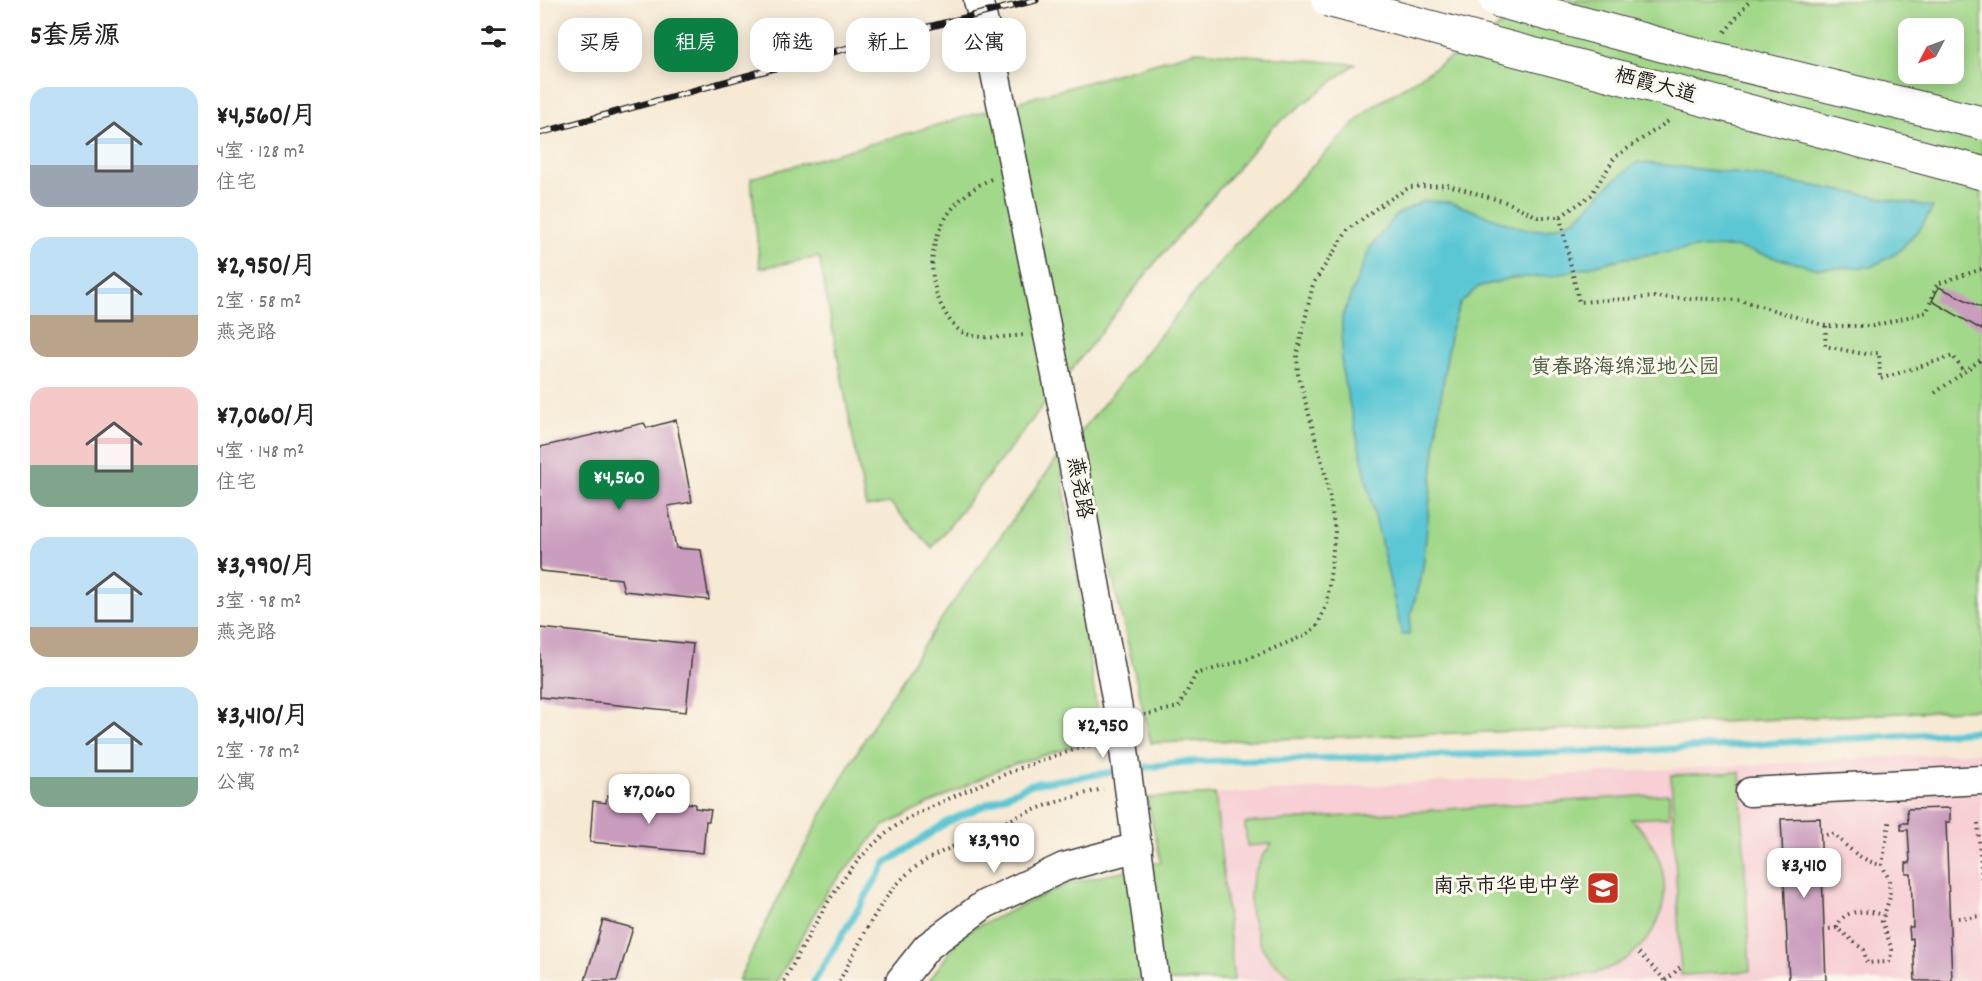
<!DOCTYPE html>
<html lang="zh">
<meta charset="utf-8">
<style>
:root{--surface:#fff;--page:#f6f6f6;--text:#222;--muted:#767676;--accent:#0b8043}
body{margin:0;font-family:Dekko,"LXGW WenKai TC",sans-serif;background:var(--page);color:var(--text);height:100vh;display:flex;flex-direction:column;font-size:22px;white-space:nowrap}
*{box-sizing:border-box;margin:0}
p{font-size:20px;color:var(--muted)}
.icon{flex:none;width:33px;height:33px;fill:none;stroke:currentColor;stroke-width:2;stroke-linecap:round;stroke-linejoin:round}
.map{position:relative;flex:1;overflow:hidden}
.side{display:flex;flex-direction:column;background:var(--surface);width:540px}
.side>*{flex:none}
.hud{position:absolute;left:18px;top:18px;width:570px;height:54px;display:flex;gap:12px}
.needle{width:39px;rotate:229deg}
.controls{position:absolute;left:1358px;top:18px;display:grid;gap:12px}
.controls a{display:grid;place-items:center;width:66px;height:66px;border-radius:12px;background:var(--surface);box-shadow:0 3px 15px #0003;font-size:30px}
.price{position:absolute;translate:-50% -51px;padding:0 14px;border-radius:12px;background:#fff;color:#222;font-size:20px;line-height:39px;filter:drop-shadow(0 2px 3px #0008)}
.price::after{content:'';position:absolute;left:50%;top:36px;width:18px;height:14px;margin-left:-9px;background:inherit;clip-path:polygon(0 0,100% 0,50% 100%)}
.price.current{background:var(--accent);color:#fff}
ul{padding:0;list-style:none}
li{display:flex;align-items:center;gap:18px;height:150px;padding:0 30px}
li span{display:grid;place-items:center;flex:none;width:168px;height:120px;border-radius:18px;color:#555}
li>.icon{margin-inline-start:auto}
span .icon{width:72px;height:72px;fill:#fffc;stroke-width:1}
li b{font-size:26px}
h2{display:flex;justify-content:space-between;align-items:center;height:72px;padding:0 30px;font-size:26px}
.tag{padding:0 21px;border-radius:18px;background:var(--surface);box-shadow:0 3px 15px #0003;font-size:21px;line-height:54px}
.tag.current{background:var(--accent);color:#fff}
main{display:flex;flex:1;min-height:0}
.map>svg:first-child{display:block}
.built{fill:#f7cfd4}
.green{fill:#a2d889;stroke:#5f7a52;stroke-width:1.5;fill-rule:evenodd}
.water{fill:#5bc7d4;stroke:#3c7278;stroke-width:1.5}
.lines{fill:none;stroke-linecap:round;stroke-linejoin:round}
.stream{stroke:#5bc7d4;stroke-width:7}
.building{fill:#ca9dbe}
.minor-casing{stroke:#3d3b38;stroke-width:31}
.path{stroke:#3d3b38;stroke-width:4;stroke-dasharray:1.5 4.5;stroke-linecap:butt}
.minor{stroke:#fff;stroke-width:28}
.rail-casing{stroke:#1c1c1c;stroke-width:7}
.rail{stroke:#fbf7ec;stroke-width:4.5;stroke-dasharray:14;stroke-linecap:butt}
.highway-bridge-casing{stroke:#3d3b38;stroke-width:35;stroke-linecap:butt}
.highway-bridge{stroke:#fff;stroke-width:33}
.labels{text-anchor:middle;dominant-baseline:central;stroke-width:6;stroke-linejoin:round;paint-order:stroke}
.street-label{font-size:21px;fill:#1c1c1c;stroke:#fbf7ec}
.park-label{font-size:21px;fill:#4b5e42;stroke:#fbf7ec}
.poi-label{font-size:21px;fill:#1c1c1c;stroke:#fbf7ec;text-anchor:end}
</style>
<main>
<section class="side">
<h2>5套房源<svg class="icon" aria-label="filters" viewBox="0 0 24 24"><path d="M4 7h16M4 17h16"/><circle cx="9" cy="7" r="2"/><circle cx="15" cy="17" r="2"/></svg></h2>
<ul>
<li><span style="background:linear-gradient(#bfe0f5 65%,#9aa5b1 0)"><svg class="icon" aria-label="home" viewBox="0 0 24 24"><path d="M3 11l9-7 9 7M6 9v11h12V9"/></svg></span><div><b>¥4,560/月</b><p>4室 · 128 m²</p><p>住宅</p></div></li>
<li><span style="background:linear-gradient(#bfe0f5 65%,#b9a48a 0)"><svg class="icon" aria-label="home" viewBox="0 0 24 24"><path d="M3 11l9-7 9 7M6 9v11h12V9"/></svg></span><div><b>¥2,950/月</b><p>2室 · 58 m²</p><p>燕尧路</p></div></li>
<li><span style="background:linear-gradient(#f6c9c9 65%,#7fa58c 0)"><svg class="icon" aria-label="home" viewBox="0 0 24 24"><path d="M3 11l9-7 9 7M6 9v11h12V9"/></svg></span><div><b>¥7,060/月</b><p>4室 · 148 m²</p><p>住宅</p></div></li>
<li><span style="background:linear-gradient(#bfe0f5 75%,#b9a48a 0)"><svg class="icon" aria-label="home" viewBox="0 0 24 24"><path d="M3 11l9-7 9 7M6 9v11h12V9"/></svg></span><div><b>¥3,990/月</b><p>3室 · 98 m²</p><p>燕尧路</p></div></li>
<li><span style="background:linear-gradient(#bfe0f5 75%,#7fa58c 0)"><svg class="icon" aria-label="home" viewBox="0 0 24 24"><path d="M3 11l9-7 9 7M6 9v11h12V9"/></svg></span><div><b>¥3,410/月</b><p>2室 · 78 m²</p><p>公寓</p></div></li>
</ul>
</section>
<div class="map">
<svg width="1442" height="981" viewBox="0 0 1442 981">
<rect width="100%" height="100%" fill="#fbf7ec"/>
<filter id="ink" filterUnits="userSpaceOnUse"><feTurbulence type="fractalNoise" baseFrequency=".0167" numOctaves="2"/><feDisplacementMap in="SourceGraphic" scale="12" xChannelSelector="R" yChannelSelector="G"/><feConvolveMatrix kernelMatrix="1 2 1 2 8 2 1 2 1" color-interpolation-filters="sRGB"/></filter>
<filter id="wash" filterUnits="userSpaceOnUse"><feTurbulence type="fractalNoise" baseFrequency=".008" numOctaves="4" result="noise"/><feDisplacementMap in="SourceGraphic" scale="24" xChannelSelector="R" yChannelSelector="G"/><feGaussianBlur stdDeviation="1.35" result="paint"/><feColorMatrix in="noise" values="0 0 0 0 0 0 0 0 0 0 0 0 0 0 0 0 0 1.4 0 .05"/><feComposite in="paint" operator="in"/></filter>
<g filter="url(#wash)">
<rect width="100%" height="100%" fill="#f7ead5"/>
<path class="built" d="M 1442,752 L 1442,981 L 694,981 L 675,794 Z"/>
<g class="green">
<path d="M 1001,0 L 1442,0 L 1442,709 L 1039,729 L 611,743 L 539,434 L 693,246 L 829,109 ZM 1368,28 L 1413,28 L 1413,74 L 1368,74 Z"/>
<path d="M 656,51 L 815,64 L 732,128 L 614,264 L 392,548 L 350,503 L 326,507 L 279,257 L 220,268 L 211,178 Z"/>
<path d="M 519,456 L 561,738 L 462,768 L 342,827 L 286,893 L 237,981 L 198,981 C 254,862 317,743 391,634 C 432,574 476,516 519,456 Z"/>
<path d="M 1200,772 L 1210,971 L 1141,975 L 1131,775 Z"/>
<path d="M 675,794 L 694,981 L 389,981 L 423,933 L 528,884 L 621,862 L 607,798 Z"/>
<path d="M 1129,794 L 1129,817 L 1091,819 C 1150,873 1127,954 1052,974 L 943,981 L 757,981 L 731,960 L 721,946 L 710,911 L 710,893 L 714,874 L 722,857 L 732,844 L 707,846 L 705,823 Z"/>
</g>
<path class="water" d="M 1097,162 L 1212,175 L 1393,207 L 1382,226 L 1357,253 L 1331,267 L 1275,268 L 1194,247 L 1155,248 L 1080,259 L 1012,276 L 971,278 L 938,287 L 920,304 L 911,330 L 898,418 L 883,568 L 871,614 L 869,635 L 862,635 L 802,371 L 802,317 L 830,248 L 856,215 L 883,201 L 910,202 L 983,229 L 1008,230 L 1036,219 L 1070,184 Z"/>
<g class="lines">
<g class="stream">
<path d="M 594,769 L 644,762 L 1113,750 L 1442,731"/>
<path d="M 274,981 L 346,863 L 407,822 L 492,784 L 580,771"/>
</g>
</g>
<g id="blocks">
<g class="building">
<path d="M 1399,287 L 1442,308 L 1442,330 L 1392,301 Z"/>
<path d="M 136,420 L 152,502 L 128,506 L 136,548 L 161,550 L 169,600 L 84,591 L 81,579 L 0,571 L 0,447 L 104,423 L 107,428 Z"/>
<path d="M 0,628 L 153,644 L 146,712 L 0,697 Z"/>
<path d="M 67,796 L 90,798 L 89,804 L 98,805 L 98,803 L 132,808 L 132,802 L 155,804 L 155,808 L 171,810 L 169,821 L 166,821 L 163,853 L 50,842 L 53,801 L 66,803 Z"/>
<path d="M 1410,808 L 1410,822 L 1406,822 L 1412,981 L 1375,981 L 1373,938 L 1370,939 L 1369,927 L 1373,927 L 1371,874 L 1366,874 L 1366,863 L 1370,863 L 1368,830 L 1361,830 L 1361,823 L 1368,823 L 1367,809 Z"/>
<path d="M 1280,818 L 1286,981 L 1249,981 L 1241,819 Z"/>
<path d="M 63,920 L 93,928 L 77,981 L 45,981 Z"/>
</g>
</g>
</g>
<g filter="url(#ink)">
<use href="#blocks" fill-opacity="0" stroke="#3d3b38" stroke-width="1.5"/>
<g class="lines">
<g class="minor-casing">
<g id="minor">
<path d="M 438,0 L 449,43 L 527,429 L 580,720 L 615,981"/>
<path d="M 1210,792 L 1442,780"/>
<path d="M 360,981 L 387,947 L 445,904 L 524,867 L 598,847"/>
</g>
</g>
<g class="path">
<path d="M 1185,32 L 1210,0"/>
<path d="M 451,179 C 402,201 378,254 401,305 C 406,315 413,328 424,333 C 442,340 465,337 484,335"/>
<path d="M 1020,217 L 1039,302 L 1115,297 L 1200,300 L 1286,326 L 1333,326 L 1387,312 L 1397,284 L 1442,269"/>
<path d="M 1286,326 L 1285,346 L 1323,354 L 1339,353 L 1340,379 L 1413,356 L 1424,372"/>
<path d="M 1395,393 L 1442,359"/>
<path d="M 604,715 L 639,707 L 656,674 L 705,660 L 766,635 L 777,626 L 787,604 L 795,531 L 787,481 L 758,374 L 757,355 L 773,284 L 808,230 L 842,204 L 870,187 L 908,185 L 969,203 L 998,217 L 1020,217 L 1051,195 L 1075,157 L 1130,120"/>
<path d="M 1438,823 L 1442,882"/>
<path d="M 1286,835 L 1294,834 C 1308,848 1321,861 1342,865"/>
<path d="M 1418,918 L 1442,916"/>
<path d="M 1297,928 C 1302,908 1327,910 1344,915"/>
<path d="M 1289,929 L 1297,928 L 1324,950 L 1327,963 L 1349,962 L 1352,950 L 1342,921 L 1350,897 L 1349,879 L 1342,865 L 1350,818"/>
<path d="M 1099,953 L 1126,981"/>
<path d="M 244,981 C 273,929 300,869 348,832 C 365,818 385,810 404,801 C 457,776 501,759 558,743"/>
<path d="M 299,981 C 319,947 335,905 364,877 C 381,860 402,852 423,842 C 470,818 512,801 563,789"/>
<path d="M 1126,981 L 1141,966"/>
</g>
<use href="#minor" class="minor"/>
<g class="rail-casing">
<path id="rail" d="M 0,133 L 344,38 L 496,0"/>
</g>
<use href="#rail" class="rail"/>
<g class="highway-bridge-casing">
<g id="highway-bridge">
<path d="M 788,0 L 1442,173"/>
<path d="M 956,0 L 1144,51 L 1442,123"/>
</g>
</g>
<use href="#highway-bridge" class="highway-bridge"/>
</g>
</g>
<defs>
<g id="school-square" transform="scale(1.725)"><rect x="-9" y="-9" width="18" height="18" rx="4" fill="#c8321e" stroke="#fbf7ec"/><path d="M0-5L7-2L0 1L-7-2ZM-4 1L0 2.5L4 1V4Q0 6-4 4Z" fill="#fff"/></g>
</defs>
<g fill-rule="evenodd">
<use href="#school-square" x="1063" y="888"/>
</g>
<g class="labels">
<g class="street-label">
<text transform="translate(1115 87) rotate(15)">栖霞大道</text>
<text transform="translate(538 488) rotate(80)">燕尧路</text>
</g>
<g class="park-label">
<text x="1085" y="369">寅春路海绵湿地公园</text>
</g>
<g class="poi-label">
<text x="1040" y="888">南京市华电中学</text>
</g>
</g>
</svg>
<div class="controls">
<a><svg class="needle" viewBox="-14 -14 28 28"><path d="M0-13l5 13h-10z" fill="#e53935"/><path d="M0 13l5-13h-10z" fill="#767676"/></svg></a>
</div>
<b class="price current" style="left:79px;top:511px">¥4,560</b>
<b class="price" style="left:563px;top:759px">¥2,950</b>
<b class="price" style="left:109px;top:825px">¥7,060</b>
<b class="price" style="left:454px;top:874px">¥3,990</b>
<b class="price" style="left:1264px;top:899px">¥3,410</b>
<div class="hud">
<a class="tag">买房</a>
<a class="tag current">租房</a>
<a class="tag">筛选</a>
<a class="tag">新上</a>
<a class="tag">公寓</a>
</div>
</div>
</main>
